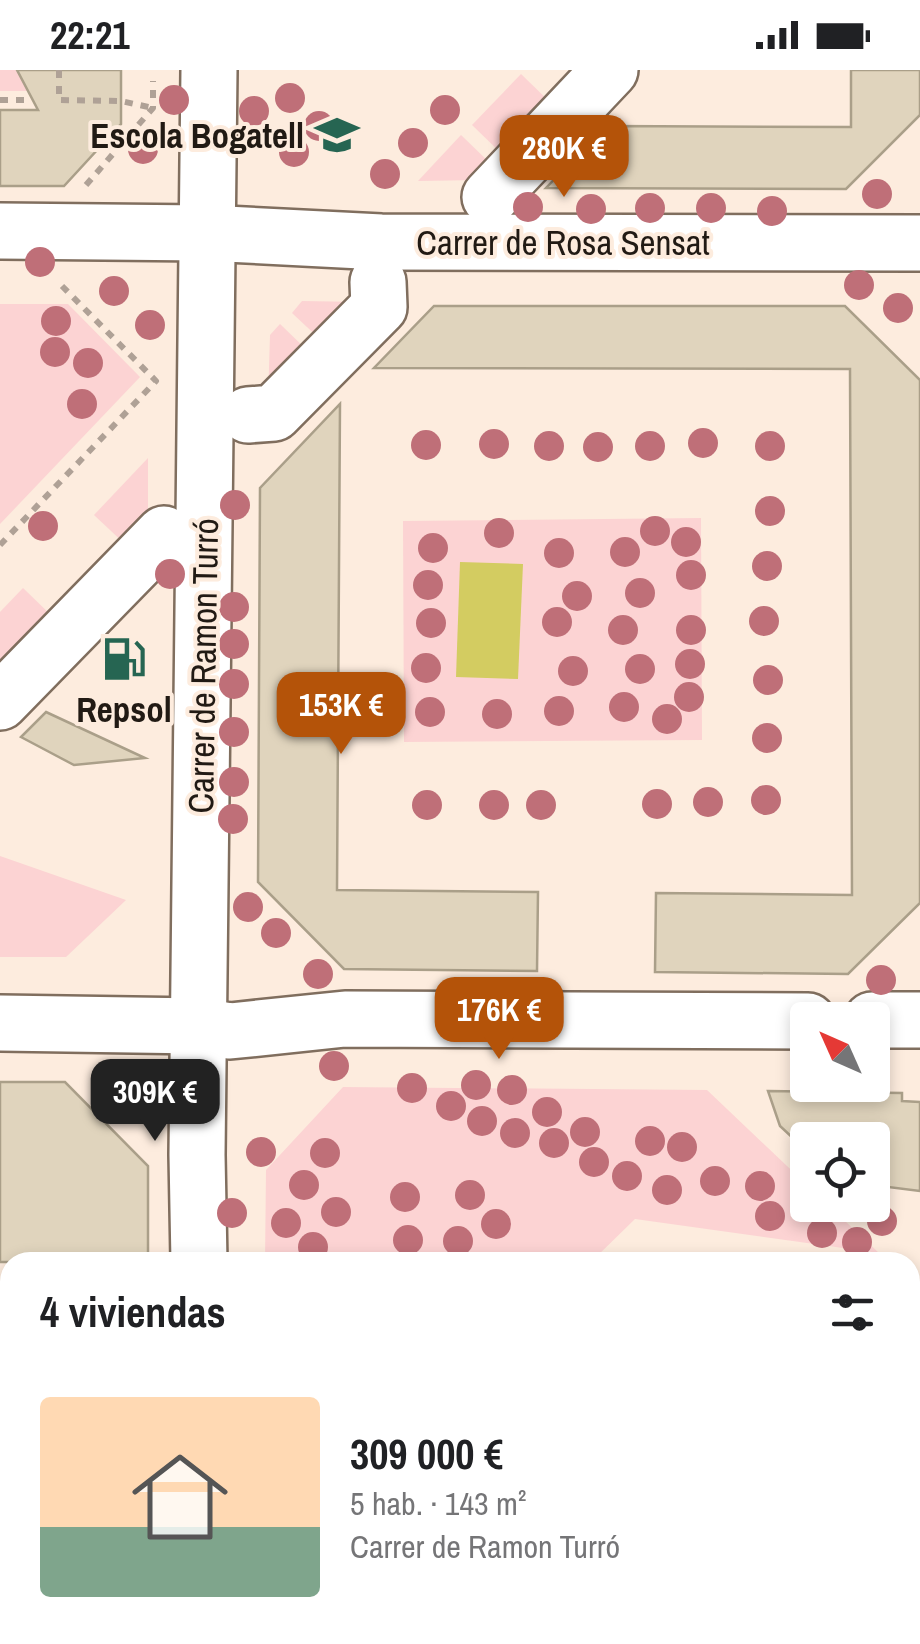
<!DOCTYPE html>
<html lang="es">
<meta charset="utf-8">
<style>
:root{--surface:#fff;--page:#f2f2f2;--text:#202124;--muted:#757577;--line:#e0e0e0;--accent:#b45309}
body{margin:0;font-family:"Archivo Narrow",sans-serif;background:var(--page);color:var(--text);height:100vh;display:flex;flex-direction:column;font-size:38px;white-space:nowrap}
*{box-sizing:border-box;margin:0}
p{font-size:32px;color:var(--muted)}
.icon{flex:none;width:55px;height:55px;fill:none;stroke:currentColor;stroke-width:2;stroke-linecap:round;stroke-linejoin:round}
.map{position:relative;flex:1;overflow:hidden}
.side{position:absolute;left:0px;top:1182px;width:920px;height:392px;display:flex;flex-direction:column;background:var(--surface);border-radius:30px 30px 0 0;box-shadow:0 5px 15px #0003}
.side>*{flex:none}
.needle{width:65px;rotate:315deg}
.controls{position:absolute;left:790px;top:932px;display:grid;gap:20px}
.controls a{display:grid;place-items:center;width:100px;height:100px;border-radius:10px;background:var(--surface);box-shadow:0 5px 15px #0003;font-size:50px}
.price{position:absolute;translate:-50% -85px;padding:0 22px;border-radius:20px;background:var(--accent);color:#fff;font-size:32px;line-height:65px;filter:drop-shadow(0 2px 5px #0008)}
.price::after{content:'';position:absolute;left:50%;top:60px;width:30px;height:22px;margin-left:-15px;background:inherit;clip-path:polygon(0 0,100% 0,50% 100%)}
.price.current{background:#222;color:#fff}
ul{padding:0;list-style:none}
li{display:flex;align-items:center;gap:30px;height:250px;padding:0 40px}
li+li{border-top:2px solid var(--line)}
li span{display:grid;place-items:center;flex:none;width:280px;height:200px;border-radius:10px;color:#555}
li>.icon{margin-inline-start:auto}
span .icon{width:120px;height:120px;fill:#fffc;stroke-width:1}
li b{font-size:42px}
h2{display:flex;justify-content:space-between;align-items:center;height:120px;padding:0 40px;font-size:42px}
.status{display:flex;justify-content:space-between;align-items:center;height:70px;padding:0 50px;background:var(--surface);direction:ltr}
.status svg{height:28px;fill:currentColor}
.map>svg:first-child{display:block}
.green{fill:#fcd3d3}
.water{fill:#d3cc61}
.building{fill:#e0d4bd;stroke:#aa9f89;stroke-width:2.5}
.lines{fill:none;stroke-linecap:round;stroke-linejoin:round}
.minor-casing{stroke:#806e5e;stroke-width:60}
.path{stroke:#afa196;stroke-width:6;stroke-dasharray:8 8;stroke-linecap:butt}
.minor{stroke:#fff;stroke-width:55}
.tree{fill:#bf6f78}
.labels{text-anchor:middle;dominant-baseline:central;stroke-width:8;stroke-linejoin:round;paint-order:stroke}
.poi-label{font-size:35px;font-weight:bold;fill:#211a14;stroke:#fdecde;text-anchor:end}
.street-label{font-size:35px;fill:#211a14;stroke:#fdecde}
</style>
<div class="status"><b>22:21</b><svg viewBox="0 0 49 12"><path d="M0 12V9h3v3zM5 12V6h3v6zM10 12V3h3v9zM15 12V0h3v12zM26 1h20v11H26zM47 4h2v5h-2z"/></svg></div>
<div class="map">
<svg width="920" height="1574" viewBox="0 0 920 1574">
<rect width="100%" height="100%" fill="#fdecde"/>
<g class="green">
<path d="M 0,0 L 17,0 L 28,21 L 0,21 Z"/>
<path d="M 521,4 L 553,35 L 504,86 L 472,55 Z"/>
<path d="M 461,65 L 493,96 L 479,110 L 418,111 Z"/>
<path d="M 302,231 L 362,232 L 323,272 L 292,243 Z"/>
<path d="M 0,234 L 68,234 L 140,307 L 0,454 Z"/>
<path d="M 280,254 L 311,284 L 268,329 L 270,265 Z"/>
<path d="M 148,388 L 148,452 L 126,475 L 94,445 Z"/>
<path d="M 701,448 L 702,670 L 404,672 L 403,451 Z"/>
<path d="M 23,518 L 55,549 L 7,598 L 0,591 L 0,542 Z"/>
<path d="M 0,786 L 126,830 L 66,887 L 0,887 Z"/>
<path d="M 343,1017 L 707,1020 L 807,1115 L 808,1135 L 828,1135 L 879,1183 L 635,1149 L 591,1192 L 265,1192 L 266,1100 Z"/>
<path d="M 910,1224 L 920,1226 L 920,1521 L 910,1523 Z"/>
<path d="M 528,1565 L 810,1565 L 799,1574 L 519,1574 Z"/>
</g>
<path class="water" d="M 460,492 L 523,494 L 518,609 L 456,607 Z"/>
<g class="building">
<path d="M 17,0 L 121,0 L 121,54 L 64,116 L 0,116 L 0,40 L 38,40 Z"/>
<path d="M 851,0 L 920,0 L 920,45 L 846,119 L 546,118 L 606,56 L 851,57 Z"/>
<path d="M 434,236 L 845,236 L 920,310 L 920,833 L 848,904 L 655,902 L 656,823 L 852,825 L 850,299 L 374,298 Z"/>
<path d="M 340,334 L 337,820 L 538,822 L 537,901 L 344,899 L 258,812 L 260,418 Z"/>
<path d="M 46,642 L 145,688 L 74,695 L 21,667 Z"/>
<path d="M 0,1012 L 65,1012 L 148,1096 L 148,1192 L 0,1192 Z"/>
<path d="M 768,1021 L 902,1023 L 902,1031 L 920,1032 L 920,1121 L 872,1115 L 872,1070 L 795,1070 L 780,1056 Z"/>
</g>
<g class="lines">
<g class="minor-casing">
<g id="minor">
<path d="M 490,127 L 610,0"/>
<path d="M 0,161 L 206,163 L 381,172 L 920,173"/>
<path d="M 248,345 L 274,343 L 379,237 L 378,212"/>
<path d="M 0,632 L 164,464"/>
<path d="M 872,950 L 920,950"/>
<path d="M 0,953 L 199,956 L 230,961 L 345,949 L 808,951"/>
<path d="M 199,1192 L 197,1085 L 209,0"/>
<path d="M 202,1574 L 203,1565"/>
</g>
</g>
<g class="path">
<path d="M 59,0 L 59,30 L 121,31 L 153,38"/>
<path d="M 0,30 L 29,30"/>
<path d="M 86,115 L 153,38 L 153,11"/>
<path d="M 0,475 L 156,311 L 62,216"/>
<path d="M 0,1342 L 10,1341"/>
<path d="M 508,1574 L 517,1565"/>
</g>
<use href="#minor" class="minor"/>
</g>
<g class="tree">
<circle cx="290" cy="28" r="15"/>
<circle cx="174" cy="30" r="15"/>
<circle cx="445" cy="40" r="15"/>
<circle cx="254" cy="41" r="15"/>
<circle cx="319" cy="56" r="15"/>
<circle cx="413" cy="73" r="15"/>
<circle cx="143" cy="79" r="15"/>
<circle cx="294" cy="82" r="15"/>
<circle cx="385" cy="104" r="15"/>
<circle cx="877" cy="124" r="15"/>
<circle cx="528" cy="137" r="15"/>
<circle cx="650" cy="138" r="15"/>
<circle cx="711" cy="138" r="15"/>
<circle cx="591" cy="139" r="15"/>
<circle cx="772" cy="141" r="15"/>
<circle cx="40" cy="192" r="15"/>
<circle cx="859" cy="215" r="15"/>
<circle cx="114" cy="221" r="15"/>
<circle cx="898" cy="238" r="15"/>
<circle cx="56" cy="251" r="15"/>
<circle cx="150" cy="255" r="15"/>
<circle cx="55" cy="282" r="15"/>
<circle cx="88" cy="293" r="15"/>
<circle cx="82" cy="334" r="15"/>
<circle cx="703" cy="373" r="15"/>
<circle cx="494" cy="374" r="15"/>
<circle cx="426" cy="375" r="15"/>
<circle cx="549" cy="376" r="15"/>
<circle cx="650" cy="376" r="15"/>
<circle cx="770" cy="376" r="15"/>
<circle cx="598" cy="377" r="15"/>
<circle cx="235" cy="435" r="15"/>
<circle cx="770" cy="441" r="15"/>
<circle cx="43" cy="456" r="15"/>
<circle cx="655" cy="461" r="15"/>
<circle cx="499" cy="463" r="15"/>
<circle cx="686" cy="472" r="15"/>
<circle cx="433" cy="478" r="15"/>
<circle cx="625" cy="482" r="15"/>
<circle cx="559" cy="483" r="15"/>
<circle cx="767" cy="496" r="15"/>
<circle cx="170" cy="504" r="15"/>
<circle cx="691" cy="505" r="15"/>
<circle cx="428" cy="515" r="15"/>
<circle cx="640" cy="523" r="15"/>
<circle cx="577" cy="526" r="15"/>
<circle cx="234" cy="537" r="15"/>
<circle cx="764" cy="551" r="15"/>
<circle cx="557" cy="552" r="15"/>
<circle cx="431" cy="553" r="15"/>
<circle cx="623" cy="560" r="15"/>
<circle cx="691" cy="560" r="15"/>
<circle cx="234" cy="574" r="15"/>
<circle cx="690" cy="594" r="15"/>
<circle cx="426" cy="598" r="15"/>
<circle cx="640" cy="599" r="15"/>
<circle cx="573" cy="601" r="15"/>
<circle cx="768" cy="610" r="15"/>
<circle cx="234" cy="614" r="15"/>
<circle cx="689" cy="627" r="15"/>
<circle cx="624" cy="637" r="15"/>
<circle cx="559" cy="641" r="15"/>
<circle cx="430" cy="642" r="15"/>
<circle cx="497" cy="644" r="15"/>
<circle cx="667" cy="649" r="15"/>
<circle cx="234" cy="662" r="15"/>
<circle cx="767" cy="668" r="15"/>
<circle cx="234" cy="712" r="15"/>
<circle cx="766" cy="730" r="15"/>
<circle cx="708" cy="732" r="15"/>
<circle cx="657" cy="734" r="15"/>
<circle cx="427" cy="735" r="15"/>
<circle cx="494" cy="735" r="15"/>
<circle cx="541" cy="735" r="15"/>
<circle cx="233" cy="749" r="15"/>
<circle cx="248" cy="837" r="15"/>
<circle cx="276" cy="863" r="15"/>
<circle cx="318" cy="904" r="15"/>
<circle cx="881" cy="910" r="15"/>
<circle cx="334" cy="996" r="15"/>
<circle cx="476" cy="1015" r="15"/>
<circle cx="412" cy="1018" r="15"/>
<circle cx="512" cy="1020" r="15"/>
<circle cx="451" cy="1036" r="15"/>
<circle cx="547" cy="1042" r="15"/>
<circle cx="482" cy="1051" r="15"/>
<circle cx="585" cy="1062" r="15"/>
<circle cx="515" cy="1063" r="15"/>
<circle cx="650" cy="1071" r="15"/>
<circle cx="554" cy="1073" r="15"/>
<circle cx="682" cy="1077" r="15"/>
<circle cx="261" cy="1082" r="15"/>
<circle cx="325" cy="1083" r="15"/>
<circle cx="594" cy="1092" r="15"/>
<circle cx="627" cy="1106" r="15"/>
<circle cx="715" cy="1111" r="15"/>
<circle cx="304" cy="1115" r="15"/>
<circle cx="760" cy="1116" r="15"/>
<circle cx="667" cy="1120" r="15"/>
<circle cx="470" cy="1125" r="15"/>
<circle cx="405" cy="1127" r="15"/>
<circle cx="336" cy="1142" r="15"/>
<circle cx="232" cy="1143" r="15"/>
<circle cx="770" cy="1146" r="15"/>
<circle cx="882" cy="1151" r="15"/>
<circle cx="286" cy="1153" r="15"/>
<circle cx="496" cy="1154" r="15"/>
<circle cx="822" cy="1163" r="15"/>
<circle cx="408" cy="1170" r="15"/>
<circle cx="458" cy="1171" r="15"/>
<circle cx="857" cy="1172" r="15"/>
<circle cx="313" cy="1177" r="15"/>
</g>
<defs>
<g id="school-bare" transform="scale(3.45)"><path d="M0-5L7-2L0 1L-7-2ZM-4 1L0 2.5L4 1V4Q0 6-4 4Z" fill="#266552" stroke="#fdecde" stroke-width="2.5" paint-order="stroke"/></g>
<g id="fuel-bare" transform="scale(3.45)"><path d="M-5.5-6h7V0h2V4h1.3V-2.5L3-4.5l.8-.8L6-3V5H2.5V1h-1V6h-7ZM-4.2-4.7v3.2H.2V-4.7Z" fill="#266552" stroke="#fdecde" stroke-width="2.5" paint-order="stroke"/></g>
</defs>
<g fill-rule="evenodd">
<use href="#school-bare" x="337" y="65"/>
<use href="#fuel-bare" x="124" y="589"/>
</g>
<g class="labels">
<g class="poi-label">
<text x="304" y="65">Escola Bogatell</text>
<text x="124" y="639" text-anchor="middle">Repsol</text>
</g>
<g class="street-label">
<text x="563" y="172">Carrer de Rosa Sensat</text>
<text transform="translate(203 596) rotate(-89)">Carrer de Ramon Turró</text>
</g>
</g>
</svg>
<div class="controls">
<a><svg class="needle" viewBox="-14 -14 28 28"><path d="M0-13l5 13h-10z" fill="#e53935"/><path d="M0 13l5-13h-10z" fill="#757577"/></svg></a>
<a><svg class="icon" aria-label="locate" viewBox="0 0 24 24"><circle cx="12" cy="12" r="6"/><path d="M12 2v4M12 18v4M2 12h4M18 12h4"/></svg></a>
</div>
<b class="price" style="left:564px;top:130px">280K €</b>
<b class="price" style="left:341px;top:687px">153K €</b>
<b class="price" style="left:499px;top:992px">176K €</b>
<b class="price current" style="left:155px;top:1074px">309K €</b>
<section class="side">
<h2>4 viviendas<svg class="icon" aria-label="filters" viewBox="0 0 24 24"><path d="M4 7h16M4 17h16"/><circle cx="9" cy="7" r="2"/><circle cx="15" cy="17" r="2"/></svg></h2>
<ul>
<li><span style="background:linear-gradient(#ffd9b3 65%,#7fa58c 0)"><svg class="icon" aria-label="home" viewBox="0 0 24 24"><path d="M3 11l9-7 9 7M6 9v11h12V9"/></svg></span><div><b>309 000 €</b><p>5 hab. · 143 m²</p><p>Carrer de Ramon Turró</p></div></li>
</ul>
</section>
</div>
